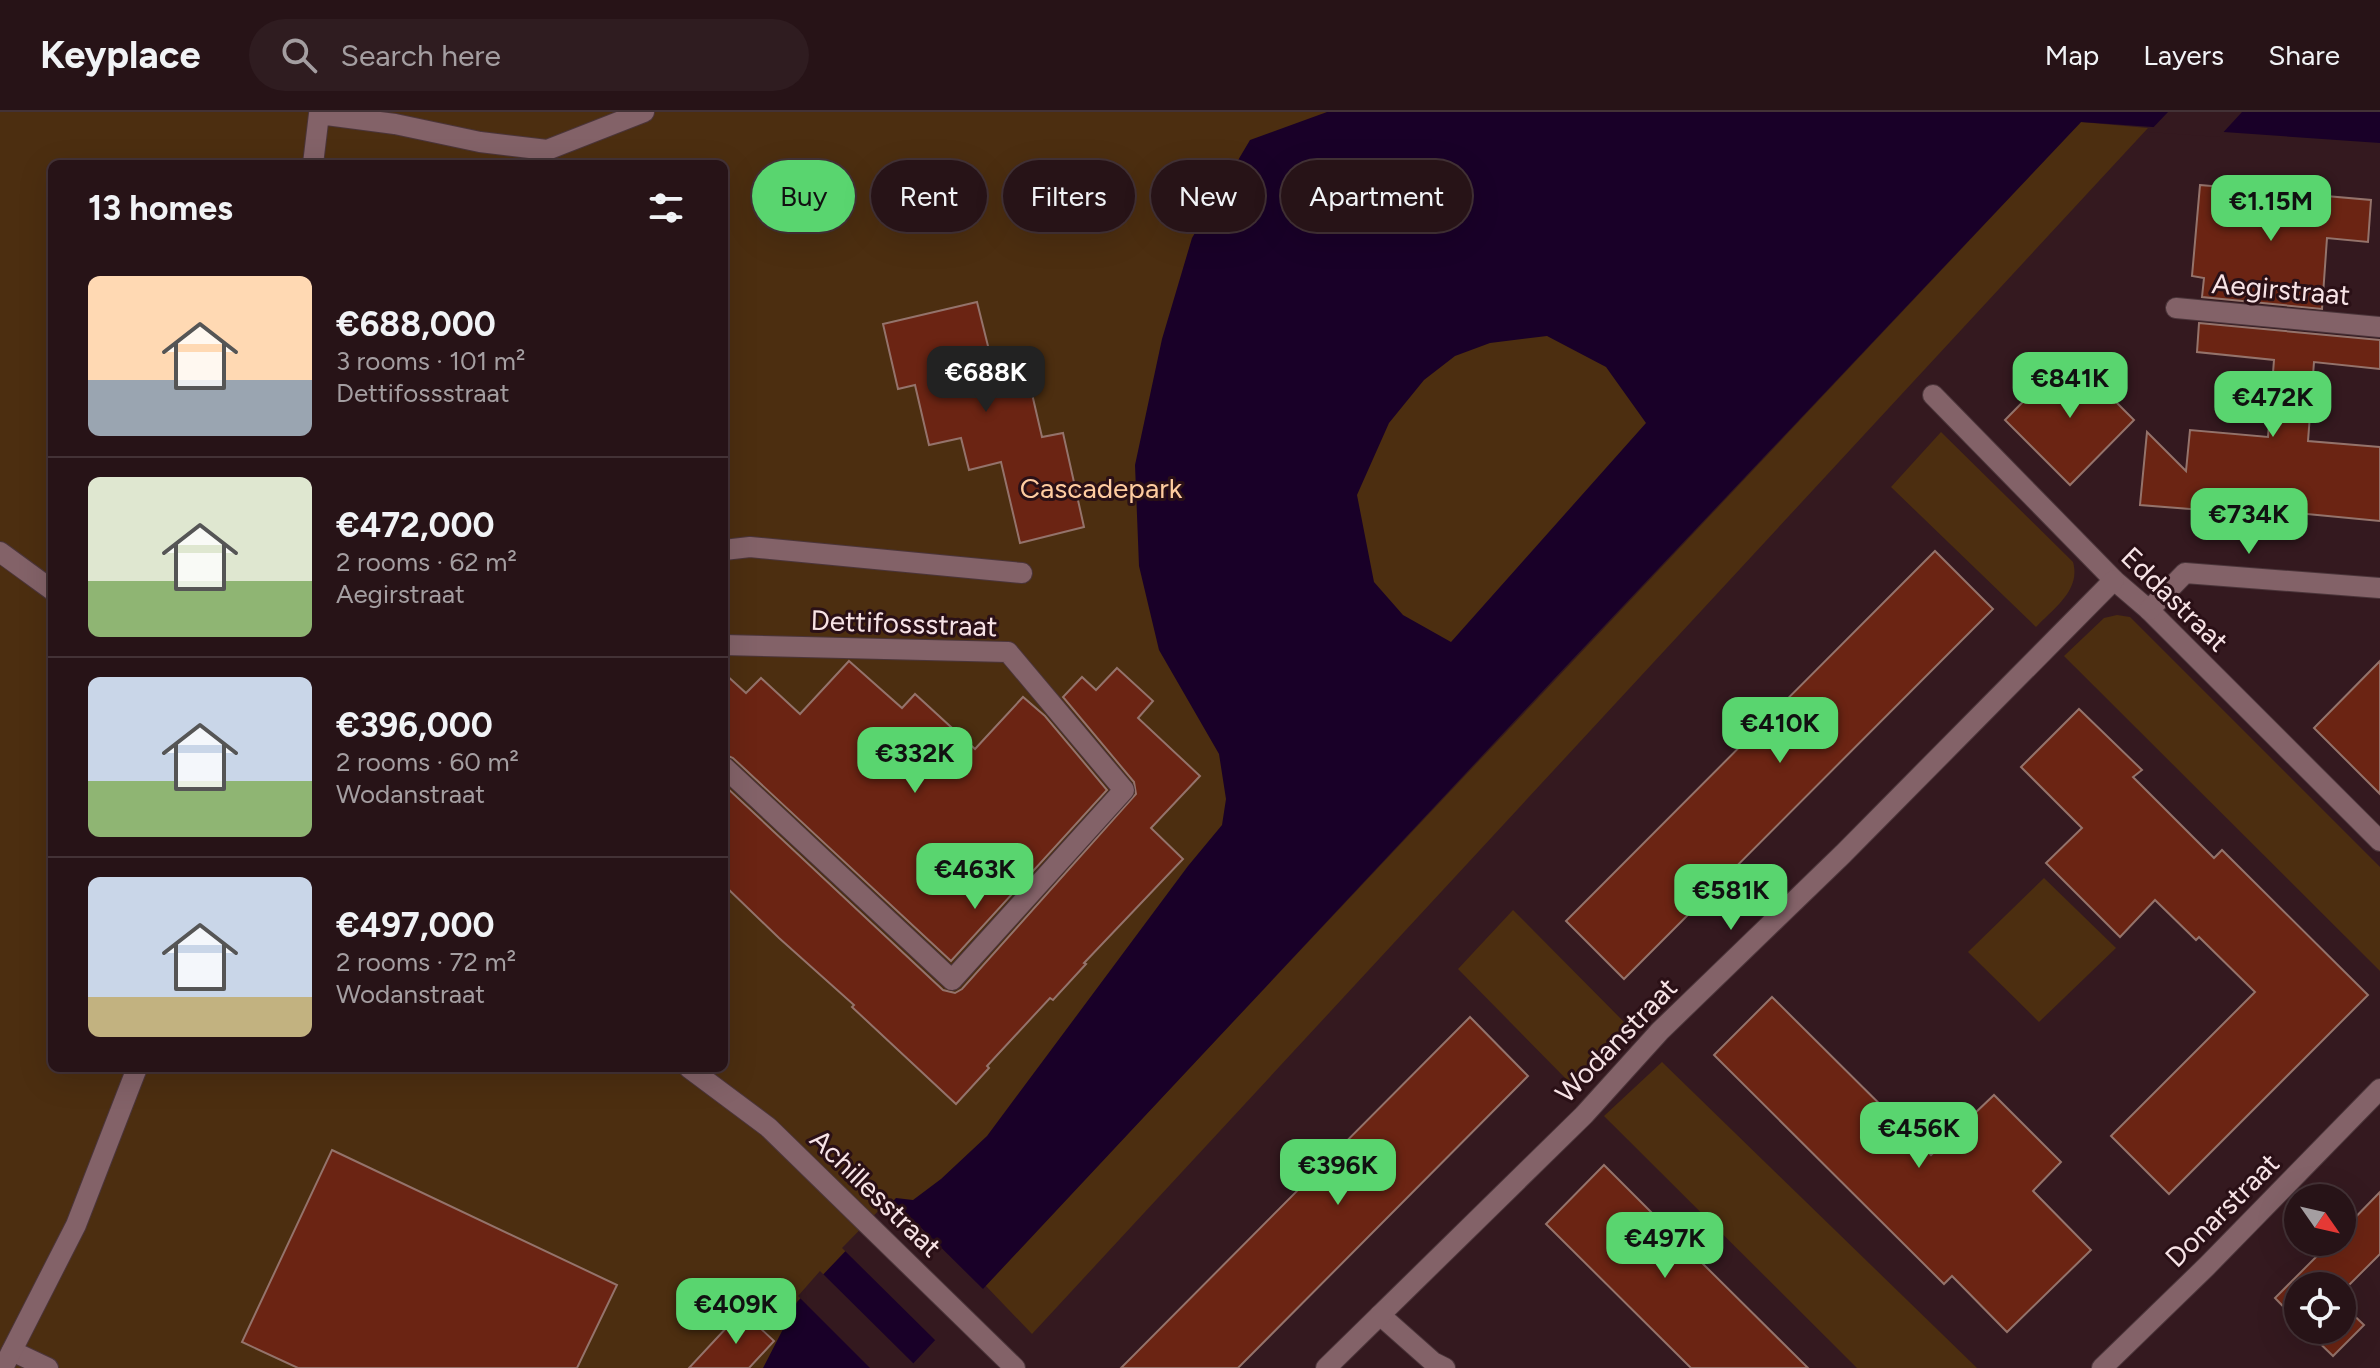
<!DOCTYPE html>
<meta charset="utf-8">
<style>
:root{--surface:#271317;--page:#2f1c20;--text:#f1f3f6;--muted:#a49ea1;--line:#433236;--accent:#59d56f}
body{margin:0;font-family:Figtree,sans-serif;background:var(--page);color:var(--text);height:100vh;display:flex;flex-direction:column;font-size:30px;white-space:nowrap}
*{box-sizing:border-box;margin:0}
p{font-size:26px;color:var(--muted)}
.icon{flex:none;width:44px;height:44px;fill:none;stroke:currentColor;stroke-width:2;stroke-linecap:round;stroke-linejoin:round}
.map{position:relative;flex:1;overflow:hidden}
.sheet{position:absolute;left:48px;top:48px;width:680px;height:912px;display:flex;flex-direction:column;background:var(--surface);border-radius:12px;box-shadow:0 8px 32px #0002,0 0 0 2px var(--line)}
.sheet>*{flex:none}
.guide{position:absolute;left:752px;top:48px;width:760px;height:72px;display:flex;gap:16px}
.needle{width:52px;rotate:124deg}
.buttons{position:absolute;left:2284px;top:1072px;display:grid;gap:16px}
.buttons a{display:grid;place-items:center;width:72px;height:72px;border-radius:50%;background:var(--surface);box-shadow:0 8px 32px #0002,0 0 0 2px var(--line);font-size:40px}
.price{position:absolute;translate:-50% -68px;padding:0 18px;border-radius:16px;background:var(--accent);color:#111;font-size:26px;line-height:52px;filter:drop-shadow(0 2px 4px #0008)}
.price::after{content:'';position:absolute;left:50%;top:48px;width:24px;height:18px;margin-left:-12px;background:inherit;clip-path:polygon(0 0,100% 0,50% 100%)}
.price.selected{background:#222;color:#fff}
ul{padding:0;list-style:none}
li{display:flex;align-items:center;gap:24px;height:200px;padding:0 40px}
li+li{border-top:2px solid var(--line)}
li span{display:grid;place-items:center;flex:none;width:224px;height:160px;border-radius:12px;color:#555}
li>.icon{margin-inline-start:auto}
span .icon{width:96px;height:96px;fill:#fffc;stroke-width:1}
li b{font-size:34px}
h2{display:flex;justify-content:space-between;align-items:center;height:96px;padding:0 40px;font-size:34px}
.chip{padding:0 28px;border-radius:36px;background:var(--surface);box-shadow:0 8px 32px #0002,0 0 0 2px var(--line);font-size:28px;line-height:72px}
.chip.selected{background:var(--accent);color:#111}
header{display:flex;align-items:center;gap:48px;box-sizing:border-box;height:112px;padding:0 40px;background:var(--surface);border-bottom:2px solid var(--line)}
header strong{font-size:38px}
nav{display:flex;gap:44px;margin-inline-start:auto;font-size:28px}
.search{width:560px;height:72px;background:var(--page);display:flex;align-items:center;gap:20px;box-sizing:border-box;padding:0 28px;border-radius:44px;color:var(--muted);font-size:30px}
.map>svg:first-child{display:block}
.green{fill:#4c2e10;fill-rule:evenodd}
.water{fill:#190028;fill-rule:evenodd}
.pier{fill:#34191f}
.building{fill:#6b2413;stroke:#94736b;stroke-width:2}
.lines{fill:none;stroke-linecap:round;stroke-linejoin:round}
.minor-casing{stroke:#4b353a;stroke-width:22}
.minor{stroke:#836268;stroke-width:20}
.labels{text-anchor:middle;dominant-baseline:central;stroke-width:6;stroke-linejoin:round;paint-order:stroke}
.street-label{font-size:28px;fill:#f7e3e6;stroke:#2a1016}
.park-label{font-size:28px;fill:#ffcca0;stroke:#2a1016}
</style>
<header>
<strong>Keyplace</strong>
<div class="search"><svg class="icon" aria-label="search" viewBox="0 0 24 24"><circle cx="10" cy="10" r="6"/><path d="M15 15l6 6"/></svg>Search here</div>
<nav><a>Map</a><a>Layers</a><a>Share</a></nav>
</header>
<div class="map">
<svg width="2380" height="1256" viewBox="0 0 2380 1256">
<rect width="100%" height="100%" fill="#34191f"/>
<g class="green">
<path d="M 0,0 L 1946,0 L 807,1256 L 0,1256 ZM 52,52 L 724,52 L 724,956 L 52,956 Z"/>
<path d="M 2081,10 L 2148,16 L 1032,1222 L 985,1173 Z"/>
<path d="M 1941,320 L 2073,450 C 2081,478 2054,496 2036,515 L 1891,375 Z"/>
<path d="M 2117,503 L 2130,505 L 2380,755 L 2380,859 L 2064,544 L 2104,506 Z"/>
<path d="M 2044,766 L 2116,836 L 2039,910 L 1968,840 Z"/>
<path d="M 1513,798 L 1630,916 L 1573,974 L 1458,857 Z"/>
<path d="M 1662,950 L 1977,1256 L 1857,1256 L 1604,1004 Z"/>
</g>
<path class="water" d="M 1327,0 L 2380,0 L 2380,31 L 2081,10 L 1553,568 L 909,1256 L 763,1256 L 797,1190 L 896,1086 L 913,1088 L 941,1067 L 987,1024 L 1188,754 L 1222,713 L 1226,687 L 1219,642 L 1159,538 L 1139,454 L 1135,353 L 1162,227 L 1192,126 L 1250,28 ZM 1547,224 L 1606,255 L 1646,311 L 1451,530 L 1403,503 L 1374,470 L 1357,383 L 1389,311 L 1424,268 L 1455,244 L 1490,231 Z"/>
<g class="pier">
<path d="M 2168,0 L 2242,0 L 2219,25 L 2149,20 Z"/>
<path d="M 891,1086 L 985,1179 L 938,1231 L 842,1136 Z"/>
<path d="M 820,1159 L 916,1254 L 914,1256 L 870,1256 L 798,1184 Z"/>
</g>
<g class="building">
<path d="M 2200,73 L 2371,88 L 2368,130 L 2327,126 L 2322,197 L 2202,185 L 2204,166 L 2192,164 Z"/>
<path d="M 977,190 L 992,250 L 1023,243 L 1042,325 L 1063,321 L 1084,415 L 1020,431 L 1001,350 L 969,358 L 961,326 L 929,333 L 915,273 L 898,277 L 883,212 Z"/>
<path d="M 2199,211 L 2380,228 L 2380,257 L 2314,250 L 2308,329 L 2380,335 L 2380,409 L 2222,394 L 2228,400 L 2140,393 L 2147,320 L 2186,359 L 2190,318 L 2268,325 L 2274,248 L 2197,240 Z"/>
<path d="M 2069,243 L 2134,308 L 2070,373 L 2005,308 Z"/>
<path d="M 1935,439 L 1993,497 L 1624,867 L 1566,809 Z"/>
<path d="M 849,549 L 902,596 L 915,582 L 975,637 L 1023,585 L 1045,604 L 1107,678 L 951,849 L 733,646 L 724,642 L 724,561 L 746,581 L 761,566 L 800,602 Z"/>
<path d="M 2380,549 L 2380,682 L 2314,616 Z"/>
<path d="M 1117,556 L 1153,589 L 1138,606 L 1200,664 L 1151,716 L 1183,747 L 1084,851 L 1086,852 L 1053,888 L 1050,886 L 987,954 L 989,956 L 956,992 L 852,895 L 854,893 L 779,826 L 724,773 L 724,673 L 943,878 L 955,881 L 962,877 L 1136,682 L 1134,670 L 1063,585 L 1082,565 L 1096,578 Z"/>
<path d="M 2079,597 L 2142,658 L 2133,665 L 2214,746 L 2222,738 L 2368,883 L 2169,1082 L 2111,1024 L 2255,880 L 2199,825 L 2196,828 L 2155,788 L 2120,825 L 2046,751 L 2082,716 L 2021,655 Z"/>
<path d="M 1772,885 L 1931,1043 L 1994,983 L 2061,1050 L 2033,1079 L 2091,1138 L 2007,1220 L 1952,1164 L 1944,1172 L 1714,943 Z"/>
<path d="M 1470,905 L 1528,964 L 1238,1256 L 1121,1256 Z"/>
<path d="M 332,1038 L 617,1173 L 577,1256 L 298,1256 L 242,1230 Z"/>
<path d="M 1604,1053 L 1690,1139 L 1808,1256 L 1691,1256 L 1546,1112 Z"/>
<path d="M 2380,1080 L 2380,1142 L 2342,1180 L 2342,1174 L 2298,1174 L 2298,1210 L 2275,1186 L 2331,1130 L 2342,1130 L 2342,1119 Z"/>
<path d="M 2342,1192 L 2364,1213 L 2333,1244 L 2306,1218 L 2342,1218 Z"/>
<path d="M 742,1199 L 774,1229 L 749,1256 L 689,1256 Z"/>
</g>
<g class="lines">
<g class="minor-casing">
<g id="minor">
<path d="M 313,52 L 319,2 L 395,12 L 480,30 L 547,38 L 644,0"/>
<path d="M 2176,196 L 2380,215"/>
<path d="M 1933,283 L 2114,468 L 2149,498 L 2380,729"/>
<path d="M 724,438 L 750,435 L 1022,461"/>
<path d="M 0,440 L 52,478"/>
<path d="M 2149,498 L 2185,461 L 2380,476"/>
<path d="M 724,533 L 1008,540 L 1124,678 L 952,868 L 724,655"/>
<path d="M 689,956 L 768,1015 L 1015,1256"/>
<path d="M 1380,1203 L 1433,1250 L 1445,1256"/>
<path d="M 12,1239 L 48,1256"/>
<path d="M 3,1256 L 76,1113 L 137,956"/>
<path d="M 1326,1256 L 1584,1003 L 1660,919 L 1843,742 L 2114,468"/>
<path d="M 2102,1256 L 2207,1154 L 2380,977"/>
</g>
</g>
<use href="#minor" class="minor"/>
</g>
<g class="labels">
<g class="street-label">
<text transform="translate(2281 177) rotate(5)">Aegirstraat</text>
<text transform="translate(2175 487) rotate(44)">Eddastraat</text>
<text transform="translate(904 511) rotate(2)">Dettifossstraat</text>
<text transform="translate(1616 928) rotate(-46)">Wodanstraat</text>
<text transform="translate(876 1081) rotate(44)">Achillesstraat</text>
<text transform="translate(2222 1098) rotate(-45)">Donarstraat</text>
</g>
<g class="park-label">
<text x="1101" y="376">Cascadepark</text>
</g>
</g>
</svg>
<div class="buttons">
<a><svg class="needle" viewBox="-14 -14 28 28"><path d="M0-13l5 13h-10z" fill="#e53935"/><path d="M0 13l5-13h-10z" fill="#a49ea1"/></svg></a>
<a><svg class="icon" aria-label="locate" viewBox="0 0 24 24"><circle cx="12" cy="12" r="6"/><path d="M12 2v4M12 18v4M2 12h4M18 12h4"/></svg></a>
</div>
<b class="price" style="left:2271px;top:131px">€1.15M</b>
<b class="price selected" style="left:986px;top:302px">€688K</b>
<b class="price" style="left:2070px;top:308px">€841K</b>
<b class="price" style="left:2273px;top:327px">€472K</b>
<b class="price" style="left:2249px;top:444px">€734K</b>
<b class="price" style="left:1780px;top:653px">€410K</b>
<b class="price" style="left:915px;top:683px">€332K</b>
<b class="price" style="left:975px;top:799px">€463K</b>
<b class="price" style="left:1731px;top:820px">€581K</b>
<b class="price" style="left:1919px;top:1058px">€456K</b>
<b class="price" style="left:1338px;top:1095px">€396K</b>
<b class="price" style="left:1665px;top:1168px">€497K</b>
<b class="price" style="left:736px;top:1234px">€409K</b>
<div class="guide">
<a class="chip selected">Buy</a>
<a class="chip">Rent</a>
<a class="chip">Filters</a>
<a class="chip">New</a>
<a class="chip">Apartment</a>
</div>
<section class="sheet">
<h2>13 homes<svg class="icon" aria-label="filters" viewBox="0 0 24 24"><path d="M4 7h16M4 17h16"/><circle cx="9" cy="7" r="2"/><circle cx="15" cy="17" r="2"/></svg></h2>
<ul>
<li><span style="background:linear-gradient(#ffd9b3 65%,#9aa5b1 0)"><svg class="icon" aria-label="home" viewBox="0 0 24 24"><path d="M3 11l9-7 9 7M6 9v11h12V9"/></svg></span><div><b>€688,000</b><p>3 rooms · 101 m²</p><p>Dettifossstraat</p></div></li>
<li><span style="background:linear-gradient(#dfe7d0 65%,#8fb573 0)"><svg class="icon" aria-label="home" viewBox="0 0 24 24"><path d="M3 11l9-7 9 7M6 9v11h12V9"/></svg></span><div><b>€472,000</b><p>2 rooms · 62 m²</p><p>Aegirstraat</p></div></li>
<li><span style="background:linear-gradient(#c9d6e8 65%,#8fb573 0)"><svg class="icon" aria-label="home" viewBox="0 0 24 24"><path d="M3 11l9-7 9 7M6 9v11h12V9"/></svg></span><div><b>€396,000</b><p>2 rooms · 60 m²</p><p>Wodanstraat</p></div></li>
<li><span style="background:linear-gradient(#c9d6e8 75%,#c2b280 0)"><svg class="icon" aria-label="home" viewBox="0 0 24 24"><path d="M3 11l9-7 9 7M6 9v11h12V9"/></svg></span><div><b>€497,000</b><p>2 rooms · 72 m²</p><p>Wodanstraat</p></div></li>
</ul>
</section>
</div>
